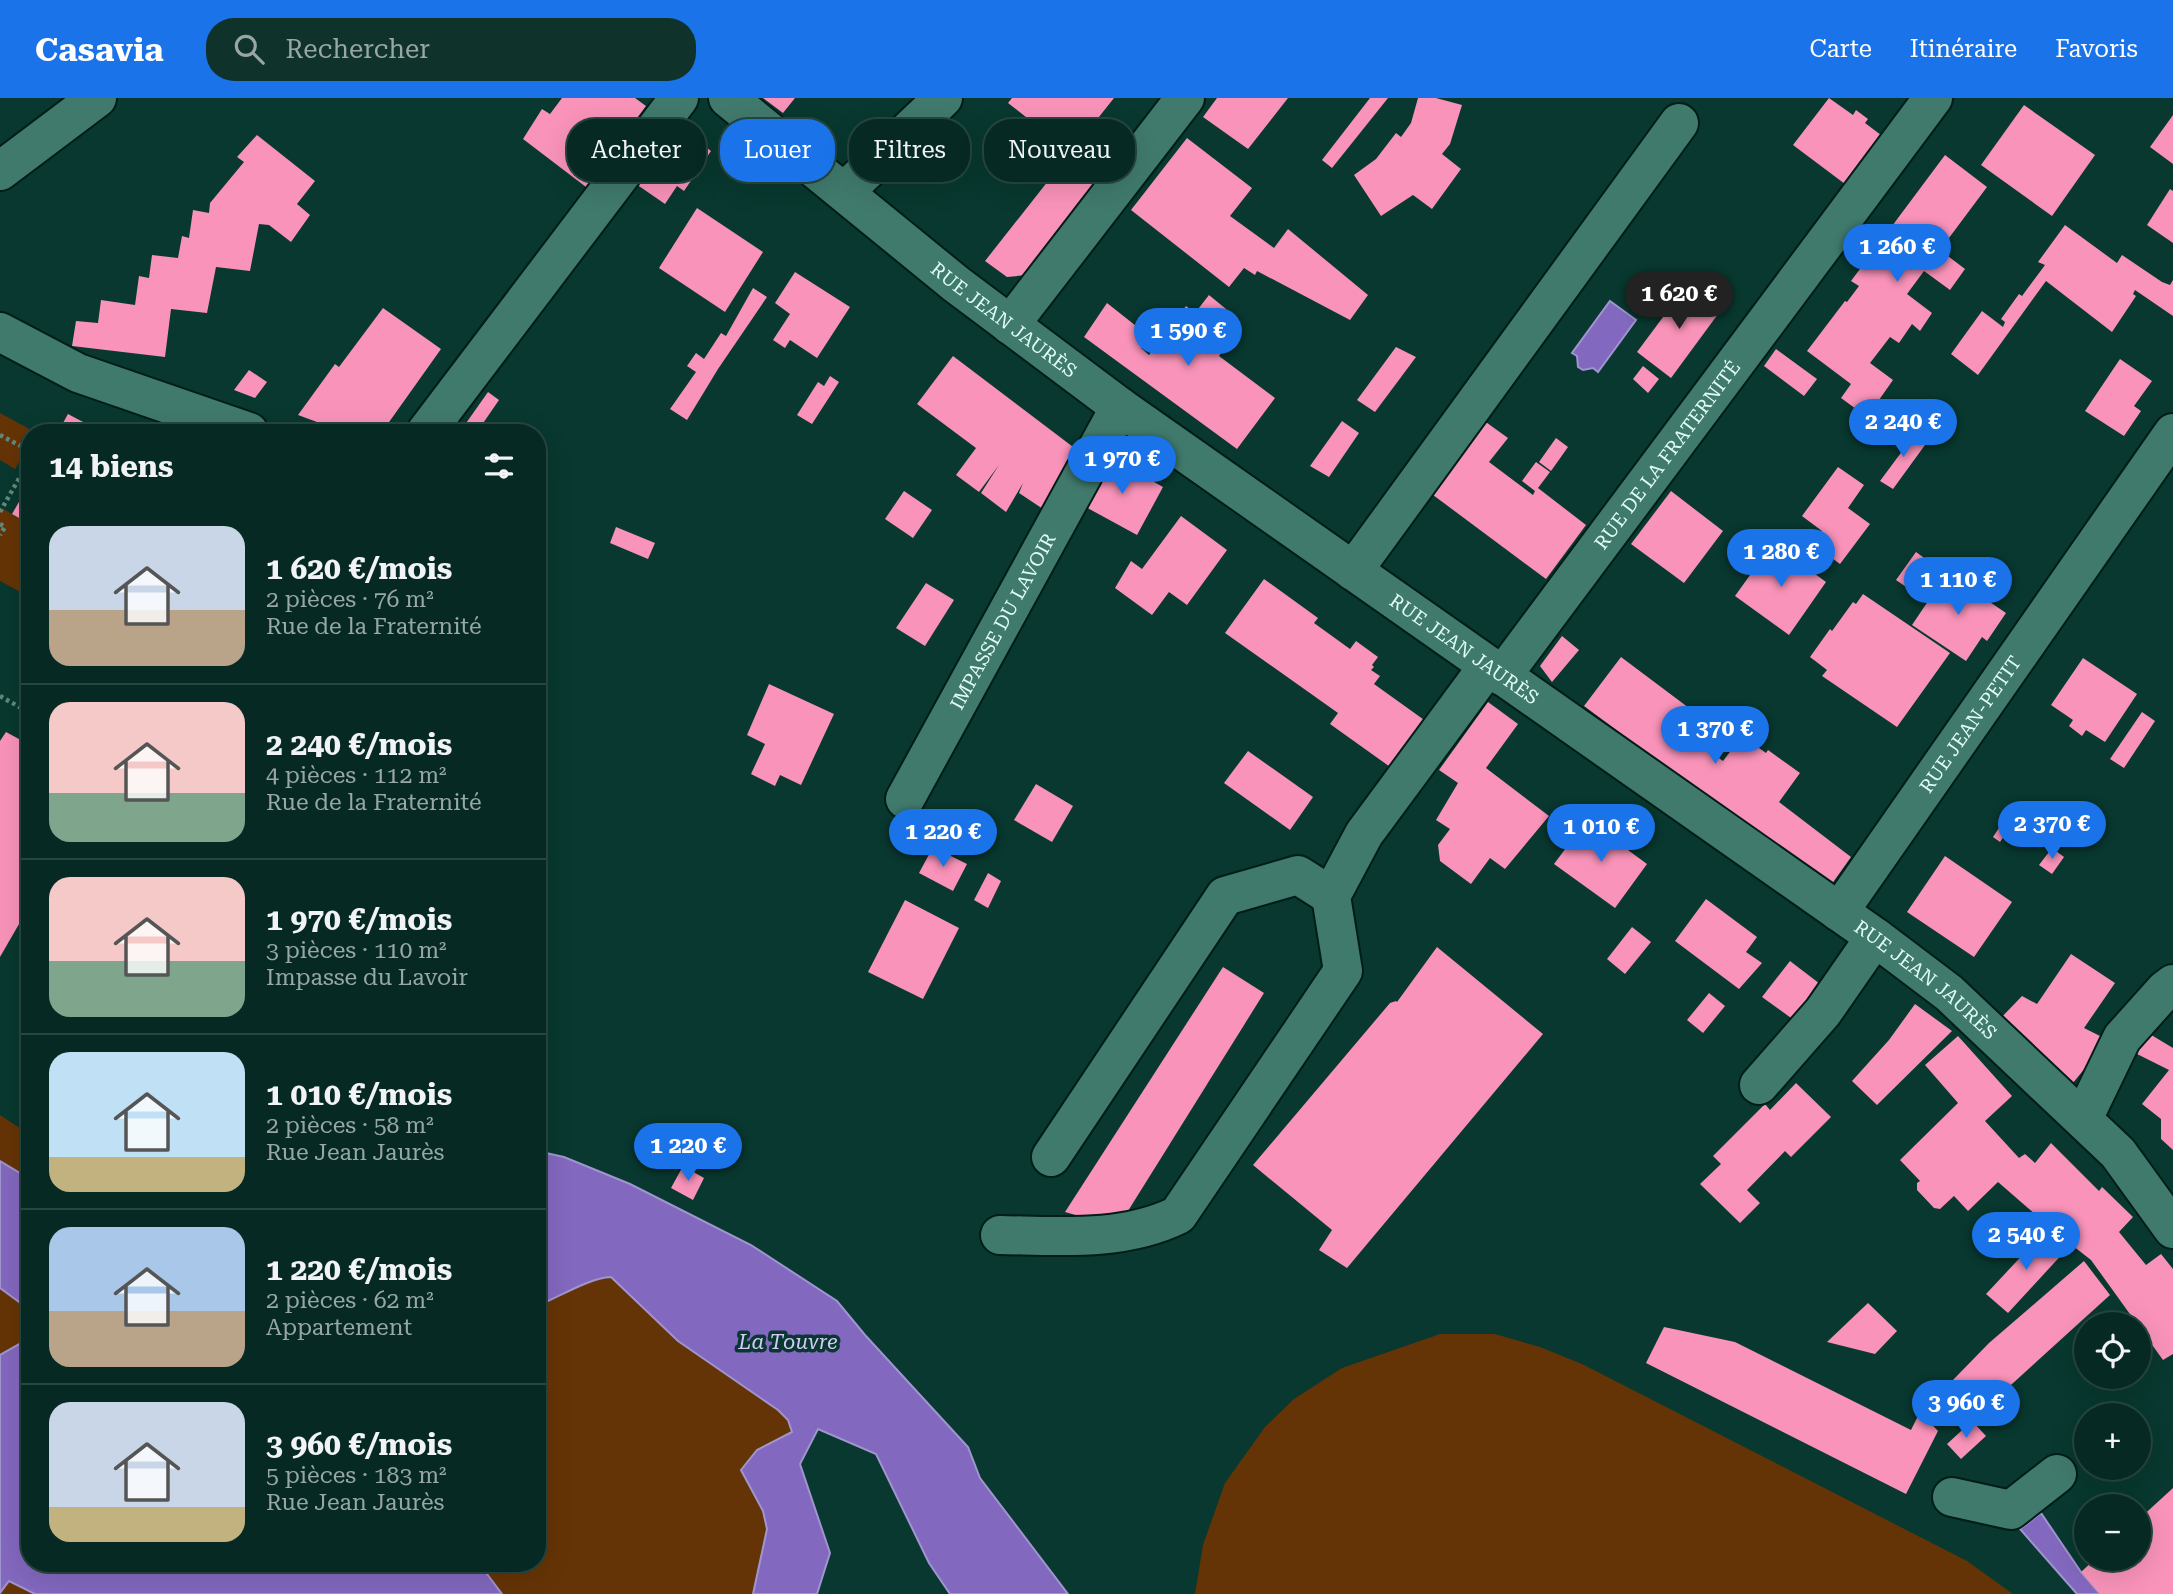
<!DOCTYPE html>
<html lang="fr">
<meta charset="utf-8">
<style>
:root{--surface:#062a23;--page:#0f322b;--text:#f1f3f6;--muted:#98a7a6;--line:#274641;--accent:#1a73e8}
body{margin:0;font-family:"Roboto Serif",serif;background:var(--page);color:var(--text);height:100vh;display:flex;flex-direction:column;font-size:26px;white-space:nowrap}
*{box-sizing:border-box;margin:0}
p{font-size:23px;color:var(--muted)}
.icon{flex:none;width:38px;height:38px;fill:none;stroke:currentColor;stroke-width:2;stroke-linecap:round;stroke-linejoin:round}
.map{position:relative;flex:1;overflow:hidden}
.sheet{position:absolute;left:21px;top:326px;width:525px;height:1148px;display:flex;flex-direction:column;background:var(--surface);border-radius:28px;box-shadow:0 7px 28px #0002,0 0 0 2px var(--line)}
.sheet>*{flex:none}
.banner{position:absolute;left:567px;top:21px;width:665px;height:63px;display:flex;gap:14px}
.buttons{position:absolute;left:2074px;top:1214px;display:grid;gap:14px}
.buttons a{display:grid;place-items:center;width:77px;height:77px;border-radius:50%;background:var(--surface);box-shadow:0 7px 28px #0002,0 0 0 2px var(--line);font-size:35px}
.price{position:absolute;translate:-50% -60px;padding:0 16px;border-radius:24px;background:var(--accent);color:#fff;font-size:23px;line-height:46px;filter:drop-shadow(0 2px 4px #0008)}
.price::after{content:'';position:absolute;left:50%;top:42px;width:21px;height:16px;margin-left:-10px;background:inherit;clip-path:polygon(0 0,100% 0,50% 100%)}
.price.current{background:#222;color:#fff}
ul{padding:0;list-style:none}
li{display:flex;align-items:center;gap:21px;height:175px;padding:0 28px}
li+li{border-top:2px solid var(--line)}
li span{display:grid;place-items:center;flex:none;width:196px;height:140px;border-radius:21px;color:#555}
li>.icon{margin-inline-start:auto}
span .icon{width:84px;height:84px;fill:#fffc;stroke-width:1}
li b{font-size:30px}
h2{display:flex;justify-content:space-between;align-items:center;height:84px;padding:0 28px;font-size:30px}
.chip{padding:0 24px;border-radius:28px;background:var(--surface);box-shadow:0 7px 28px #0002,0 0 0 2px var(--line);font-size:24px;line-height:63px}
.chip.current{background:var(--accent);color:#fff}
header{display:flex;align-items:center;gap:42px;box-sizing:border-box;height:98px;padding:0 35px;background:var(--accent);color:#fff}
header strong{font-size:33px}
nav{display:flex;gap:38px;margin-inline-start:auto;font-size:24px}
.search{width:490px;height:63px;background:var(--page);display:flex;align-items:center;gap:18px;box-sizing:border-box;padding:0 24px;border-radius:28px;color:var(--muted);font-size:26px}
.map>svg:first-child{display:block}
.green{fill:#653406}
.water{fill:#8368bf;stroke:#9f95cf;stroke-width:2}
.building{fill:#f993b9}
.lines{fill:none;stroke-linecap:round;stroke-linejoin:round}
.minor-casing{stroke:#001d17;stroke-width:42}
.path{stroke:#608980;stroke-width:4.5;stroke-dasharray:3.5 3.5;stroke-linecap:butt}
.minor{stroke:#407a6d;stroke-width:38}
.labels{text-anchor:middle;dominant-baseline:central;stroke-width:7;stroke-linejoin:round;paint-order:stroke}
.street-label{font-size:19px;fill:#dffdf4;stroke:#08382f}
.water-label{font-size:21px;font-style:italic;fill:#d4c9f7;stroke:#08382f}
</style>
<header>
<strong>Casavia</strong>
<div class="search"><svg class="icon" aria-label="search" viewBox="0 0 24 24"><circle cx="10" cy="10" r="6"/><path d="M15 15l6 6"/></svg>Rechercher</div>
<nav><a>Carte</a><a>Itinéraire</a><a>Favoris</a></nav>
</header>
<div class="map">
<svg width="2173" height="1496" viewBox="0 0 2173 1496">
<rect width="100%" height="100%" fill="#08382f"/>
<g class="green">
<path d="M 0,315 L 35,334 L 30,334 L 30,345 L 15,371 L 0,362 Z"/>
<path d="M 0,409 L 30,426 L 30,499 L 0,483 Z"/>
<path d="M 0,1017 L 30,1037 L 30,1081 L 0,1063 Z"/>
<path d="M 611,1179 L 678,1243 L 778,1312 L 788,1322 L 792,1334 L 757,1352 L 742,1372 L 763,1413 L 767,1431 L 753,1496 L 502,1496 L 484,1472 L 467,1465 L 537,1465 L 537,1208 C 560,1199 589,1180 611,1179 Z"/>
<path d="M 0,1190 L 30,1212 L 30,1240 L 0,1257 Z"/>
<path d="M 1440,1236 L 1495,1236 L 1540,1249 L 1582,1266 L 1967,1463 L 2013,1496 L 1195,1496 L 1203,1447 L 1225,1385 L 1265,1329 L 1294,1301 L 1342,1270 Z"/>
<path d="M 9,1483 L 35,1496 L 0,1496 Z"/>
</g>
<g class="water">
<path d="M 1610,203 L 1636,222 L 1598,274 L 1593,270 L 1583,272 L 1578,269 L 1577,258 L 1572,255 Z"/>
<path d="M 537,1053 L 564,1059 L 630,1086 L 751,1147 L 837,1203 L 865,1237 L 968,1349 L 980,1380 L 1068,1496 L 950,1496 L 929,1465 L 876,1356 L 818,1331 L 800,1366 L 830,1455 L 817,1496 L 753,1496 L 767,1431 L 763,1413 L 741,1372 L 757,1352 L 792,1334 L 788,1322 L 778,1312 L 678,1243 L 611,1179 C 589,1180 559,1199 537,1208 Z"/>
<path d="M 0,1063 L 30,1081 L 30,1212 L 0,1190 Z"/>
<path d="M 30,1240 L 30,1465 L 467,1465 L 484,1472 L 502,1496 L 35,1496 L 9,1483 L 0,1495 L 0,1257 Z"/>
<path d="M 2041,1415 L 2081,1474 L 2100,1496 L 2077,1496 L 2020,1431 Z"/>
</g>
<g class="building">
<path d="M 562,0 L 635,0 L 646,8 L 586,89 L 523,41 L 542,11 L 550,16 Z"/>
<path d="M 763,0 L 795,0 L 783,15 Z"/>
<path d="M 1012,0 L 1114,0 L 1087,34 L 1078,27 L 1062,47 L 1008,5 Z"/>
<path d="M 1217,0 L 1288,0 L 1248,51 L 1203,19 Z"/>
<path d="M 1370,0 L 1388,0 L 1332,70 L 1322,62 Z"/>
<path d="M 1418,0 L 1436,0 L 1462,7 L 1450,46 L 1442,56 L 1461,71 L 1432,111 L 1413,97 L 1381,118 L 1354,77 L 1376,61 L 1396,35 L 1401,39 L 1411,25 Z"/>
<path d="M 1829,0 L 1853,17 L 1856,12 L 1868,21 L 1865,25 L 1889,43 L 1853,92 L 1793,47 Z"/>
<path d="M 2024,7 L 2095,57 L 2052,118 L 1981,67 Z"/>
<path d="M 2173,17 L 2173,66 L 2150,49 Z"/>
<path d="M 257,37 L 315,83 L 297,106 L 310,117 L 291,144 L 269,127 L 259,126 L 250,173 L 216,169 L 207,215 L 171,211 L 165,259 L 72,248 L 76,223 L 98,225 L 101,202 L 135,207 L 139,178 L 149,180 L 152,157 L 178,160 L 182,138 L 189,140 L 193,112 L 209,115 L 210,105 L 244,64 L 237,59 Z"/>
<path d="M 1187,40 L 1252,90 L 1230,118 L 1274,150 L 1288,131 L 1368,197 L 1350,222 L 1257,173 L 1255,177 L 1244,170 L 1229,189 L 1131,112 Z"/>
<path d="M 697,42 L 711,53 L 684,93 L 677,88 L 665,106 L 636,86 L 665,46 L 686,60 Z"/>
<path d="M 1074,50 L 1108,75 L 1027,177 L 1007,179 L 985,163 Z"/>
<path d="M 1945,57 L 1987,89 L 1940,152 L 1965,171 L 1950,192 L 1924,173 L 1907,196 L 1932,215 L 1920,233 L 1912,226 L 1899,245 L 1890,239 L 1870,265 L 1893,282 L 1867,319 L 1841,300 L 1851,286 L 1807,253 L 1845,203 L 1847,204 L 1859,188 L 1851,183 Z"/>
<path d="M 2170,91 L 2173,93 L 2173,145 L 2147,127 Z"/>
<path d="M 697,110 L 763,154 L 725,214 L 659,170 Z"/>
<path d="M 2065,127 L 2117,165 L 2122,157 L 2162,184 L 2170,187 L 2173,182 L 2173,218 L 2135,192 L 2133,196 L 2136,198 L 2112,234 L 2046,183 L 1978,277 L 1951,256 L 1982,213 L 2003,229 L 2005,224 L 2001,221 L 2019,196 L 2022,198 L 2045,167 L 2038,164 Z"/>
<path d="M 795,174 L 850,209 L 817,260 L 790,242 L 785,250 L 773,242 L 790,216 L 775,205 Z"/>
<path d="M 1687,187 L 1721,212 L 1671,280 L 1637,254 Z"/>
<path d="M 753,190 L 767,199 L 718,271 L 687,322 L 670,311 L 696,274 L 687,268 L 696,255 L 704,261 L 721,235 L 726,238 Z"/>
<path d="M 1209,197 L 1226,211 L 1214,227 L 1232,240 L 1219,258 L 1275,300 L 1237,351 L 1084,239 L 1107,205 L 1150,239 L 1141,250 L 1149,257 L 1186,208 L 1195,215 Z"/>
<path d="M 383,210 L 441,251 L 382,334 L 344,334 L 298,317 L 335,266 L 339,269 Z"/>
<path d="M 1396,249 L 1416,259 L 1375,314 L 1357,302 Z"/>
<path d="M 1776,251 L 1817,281 L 1804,298 L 1764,268 Z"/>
<path d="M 953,258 L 1085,358 L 1046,413 L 1019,395 L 1023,385 L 1006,414 L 981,395 L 999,367 L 979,394 L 956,377 L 976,350 L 917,306 Z"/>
<path d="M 2120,261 L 2152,283 L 2134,308 L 2141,313 L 2124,338 L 2085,313 Z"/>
<path d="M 1643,268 L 1659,281 L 1648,295 L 1633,281 Z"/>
<path d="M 249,272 L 267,284 L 255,300 L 234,292 Z"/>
<path d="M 830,278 L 839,284 L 812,326 L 797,317 L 818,284 L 824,288 Z"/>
<path d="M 488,294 L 499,302 L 477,334 L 474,334 L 464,328 Z"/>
<path d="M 68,316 L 102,334 L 58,334 Z"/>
<path d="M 1483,322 L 1508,340 L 1489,364 L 1533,397 L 1535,393 L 1522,383 L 1536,364 L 1550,374 L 1538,390 L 1586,427 L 1546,481 L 1429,394 Z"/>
<path d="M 1342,323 L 1359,335 L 1329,379 L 1310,368 Z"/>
<path d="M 1904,331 L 1925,347 L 1893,391 L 1880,383 L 1906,348 L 1896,341 Z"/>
<path d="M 1556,340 L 1568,349 L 1551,373 L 1539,364 Z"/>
<path d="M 1108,358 L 1163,389 L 1137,437 L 1082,407 Z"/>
<path d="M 1838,369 L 1864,387 L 1848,410 L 1870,426 L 1840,466 L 1813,446 L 1822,433 L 1802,418 Z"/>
<path d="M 30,385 L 30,426 L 12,416 Z"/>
<path d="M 904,393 L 932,412 L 913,440 L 885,421 Z"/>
<path d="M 1671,393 L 1723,433 L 1684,485 L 1631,446 Z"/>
<path d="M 1181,418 L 1227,452 L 1187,507 L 1169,494 L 1152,517 L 1115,490 L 1131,463 L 1142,471 Z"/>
<path d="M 616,429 L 655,445 L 648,461 L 610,445 Z"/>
<path d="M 1773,445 L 1826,484 L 1789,537 L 1735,498 Z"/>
<path d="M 1916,454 L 1934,467 L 1915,495 L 1896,482 Z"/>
<path d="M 1947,475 L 2006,515 L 1987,543 L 1982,539 L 1966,563 L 1912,527 Z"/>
<path d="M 1264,481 L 1318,520 L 1314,525 L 1350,551 L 1356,543 L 1378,559 L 1372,567 L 1374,569 L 1371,572 L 1380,578 L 1374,586 L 1427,624 L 1393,671 L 1330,626 L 1338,615 L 1225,535 Z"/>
<path d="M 926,485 L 954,502 L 925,548 L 896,530 Z"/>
<path d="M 1863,496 L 1950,555 L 1897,629 L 1822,578 L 1827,572 L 1810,559 L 1830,531 L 1832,533 L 1853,504 L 1856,506 Z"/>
<path d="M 1562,538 L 1579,552 L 1552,584 L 1540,568 Z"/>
<path d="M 1621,559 L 1709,625 L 1716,615 L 1727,622 L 1706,651 L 1723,663 L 1742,638 L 1766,655 L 1768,652 L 1800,675 L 1779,704 L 1851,759 L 1829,790 L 1584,608 Z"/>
<path d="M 2083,560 L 2137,596 L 2105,644 L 2086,632 L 2082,638 L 2069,628 L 2073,622 L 2051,607 Z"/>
<path d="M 769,586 L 834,616 L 801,687 L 780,677 L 775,688 L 751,676 L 765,646 L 747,637 Z"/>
<path d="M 1488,604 L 1518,626 L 1486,670 L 1549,718 L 1505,771 L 1490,760 L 1471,786 L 1440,763 L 1438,747 L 1450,731 L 1436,722 L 1458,685 L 1439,672 Z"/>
<path d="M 2142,614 L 2155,623 L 2124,670 L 2110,661 Z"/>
<path d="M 6,634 L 30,647 L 30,807 L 0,859 L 0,643 Z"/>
<path d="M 1248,653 L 1313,699 L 1290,732 L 1224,685 Z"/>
<path d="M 1036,686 L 1073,708 L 1052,744 L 1014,722 Z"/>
<path d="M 1587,722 L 1647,766 L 1615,810 L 1554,766 Z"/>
<path d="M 1999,730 L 2006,735 L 2000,744 L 1993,739 Z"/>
<path d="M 933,749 L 967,766 L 953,793 L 919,775 Z"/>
<path d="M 2052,750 L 2064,759 L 2052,776 L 2039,767 Z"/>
<path d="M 1945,758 L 2012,804 L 1974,859 L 1907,814 Z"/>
<path d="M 988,775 L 1001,783 L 988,810 L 974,802 Z"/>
<path d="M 1706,801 L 1757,839 L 1746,854 L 1762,865 L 1739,891 L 1675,843 Z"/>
<path d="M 905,802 L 959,830 L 923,901 L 868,874 Z"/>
<path d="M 1632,829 L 1651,844 L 1625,876 L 1607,861 Z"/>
<path d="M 1437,849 L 1543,936 L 1347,1170 L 1319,1152 L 1332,1132 L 1253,1067 L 1390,905 L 1396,903 L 1397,904 Z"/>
<path d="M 2071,856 L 2115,885 L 2084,930 L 2108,942 L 2068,991 L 1998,923 L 2022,898 L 2037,906 Z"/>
<path d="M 1790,863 L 1824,889 L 1798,925 L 1762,899 Z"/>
<path d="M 1223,869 L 1264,895 L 1118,1129 L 1065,1114 Z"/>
<path d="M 1709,895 L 1725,908 L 1703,935 L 1687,922 Z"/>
<path d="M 1915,906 L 1952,933 L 1877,1007 L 1852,983 L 1889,942 Z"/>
<path d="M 2148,935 L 2173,950 L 2173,1052 L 2161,1041 L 2161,1021 L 2142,1006 L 2169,972 L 2135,955 Z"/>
<path d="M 1958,938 L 2012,998 L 1985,1023 L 2019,1060 L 2025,1056 L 2035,1065 L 2051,1045 L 2099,1093 L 2102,1089 L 2133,1119 L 2119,1134 L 2146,1167 L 2161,1156 L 2173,1171 L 2173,1256 L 2163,1262 L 2091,1162 L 2059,1137 L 1998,1084 L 1968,1113 L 1954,1098 L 1940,1111 L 1934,1110 L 1917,1092 L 1917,1085 L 1920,1083 L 1900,1062 L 1958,1005 L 1925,967 Z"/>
<path d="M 1796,985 L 1831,1019 L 1791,1059 L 1785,1053 L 1747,1092 L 1760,1105 L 1740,1125 L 1700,1086 L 1721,1066 L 1713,1058 L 1765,1006 L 1770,1012 Z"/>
<path d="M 683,1068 L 704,1080 L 693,1102 L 671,1090 Z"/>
<path d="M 2045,1133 L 2066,1152 L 2008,1215 L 1986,1196 Z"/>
<path d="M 2084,1163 L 2110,1197 L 1979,1316 L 1951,1284 L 1989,1245 Z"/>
<path d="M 1868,1205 L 1897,1233 L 1875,1256 L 1827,1244 Z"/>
<path d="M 1664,1229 L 1735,1244 L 1911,1332 L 1920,1314 L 1938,1333 L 1906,1396 L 1646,1265 Z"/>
<path d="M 1972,1323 L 1986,1338 L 1961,1361 L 1947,1346 Z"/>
<path d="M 2173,1390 L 2173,1496 L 2100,1496 L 2081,1474 L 2095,1461 L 2138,1461 L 2138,1422 Z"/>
</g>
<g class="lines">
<g class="minor-casing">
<g id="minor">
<path id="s1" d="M 728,0 L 956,186 L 1120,309 L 1875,839 L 1949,895 L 2118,1055 L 2173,1131"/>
<path d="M 0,73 L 97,0"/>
<path d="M 844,94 L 943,0"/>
<path d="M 1010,227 L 1185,0"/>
<path d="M 0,234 L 78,275 L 249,334"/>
<path d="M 426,334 L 679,0"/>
<path d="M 1353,473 L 1679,25"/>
<path id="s2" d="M 1502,578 L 1933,0"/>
<path id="s3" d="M 905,701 L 1120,309"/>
<path id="s4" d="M 1839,814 L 2173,335"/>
<path d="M 1759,987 L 1823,914 L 1875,839"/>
<path d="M 2083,1021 L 2122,940 L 2165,892 L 2173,886"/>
<path d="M 1051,1059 L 1225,798 L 1298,777 L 1331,798"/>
<path d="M 1000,1137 C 1059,1138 1123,1144 1178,1117 L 1343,873 L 1331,798 L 1364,736 L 1488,568"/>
<path d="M 1952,1399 L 2011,1412 L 2057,1376"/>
</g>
</g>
<g class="path">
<path d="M 0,337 L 30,353"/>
<path d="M 0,414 L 30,361"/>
<path d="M 0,426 L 5,429 L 0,437"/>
<path d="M 0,598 L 30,615"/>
</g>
<use href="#minor" class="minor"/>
</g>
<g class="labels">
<g class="street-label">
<text stroke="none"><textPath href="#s1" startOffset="354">RUE JEAN JAURÈS</textPath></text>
<text stroke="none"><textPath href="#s2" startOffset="276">RUE DE LA FRATERNITÉ</textPath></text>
<text stroke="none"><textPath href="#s3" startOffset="203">IMPASSE DU LAVOIR</textPath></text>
<text stroke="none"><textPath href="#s1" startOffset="920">RUE JEAN JAURÈS</textPath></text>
<text stroke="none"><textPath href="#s4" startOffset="229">RUE JEAN-PETIT</textPath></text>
<text stroke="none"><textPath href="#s1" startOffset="1488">RUE JEAN JAURÈS</textPath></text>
</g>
<g class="water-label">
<text x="788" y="1244">La Touvre</text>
</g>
</g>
</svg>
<div class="buttons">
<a><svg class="icon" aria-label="locate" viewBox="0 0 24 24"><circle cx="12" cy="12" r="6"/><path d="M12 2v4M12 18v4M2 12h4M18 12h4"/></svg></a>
<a>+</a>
<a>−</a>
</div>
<b class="price" style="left:1897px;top:186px">1 260 €</b>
<b class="price current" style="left:1679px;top:233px">1 620 €</b>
<b class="price" style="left:1188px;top:270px">1 590 €</b>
<b class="price" style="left:1903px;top:361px">2 240 €</b>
<b class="price" style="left:1122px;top:398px">1 970 €</b>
<b class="price" style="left:1781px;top:491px">1 280 €</b>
<b class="price" style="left:1958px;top:519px">1 110 €</b>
<b class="price" style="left:1715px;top:668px">1 370 €</b>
<b class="price" style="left:2052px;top:763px">2 370 €</b>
<b class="price" style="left:1601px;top:766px">1 010 €</b>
<b class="price" style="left:943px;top:771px">1 220 €</b>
<b class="price" style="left:688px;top:1085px">1 220 €</b>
<b class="price" style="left:2026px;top:1174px">2 540 €</b>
<b class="price" style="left:1966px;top:1342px">3 960 €</b>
<div class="banner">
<a class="chip">Acheter</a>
<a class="chip current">Louer</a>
<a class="chip">Filtres</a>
<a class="chip">Nouveau</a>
</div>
<section class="sheet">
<h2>14 biens<svg class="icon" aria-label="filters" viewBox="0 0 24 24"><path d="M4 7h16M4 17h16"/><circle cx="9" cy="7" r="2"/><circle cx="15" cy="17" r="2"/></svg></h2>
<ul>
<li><span style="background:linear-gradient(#c9d6e8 60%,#b9a48a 0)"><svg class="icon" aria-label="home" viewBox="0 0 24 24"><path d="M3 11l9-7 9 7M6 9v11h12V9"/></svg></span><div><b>1 620 €/mois</b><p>2 pièces · 76 m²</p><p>Rue de la Fraternité</p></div></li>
<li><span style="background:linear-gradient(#f6c9c9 65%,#7fa58c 0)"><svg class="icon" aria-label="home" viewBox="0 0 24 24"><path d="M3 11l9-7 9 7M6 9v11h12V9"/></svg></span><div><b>2 240 €/mois</b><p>4 pièces · 112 m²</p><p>Rue de la Fraternité</p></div></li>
<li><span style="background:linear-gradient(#f6c9c9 60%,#7fa58c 0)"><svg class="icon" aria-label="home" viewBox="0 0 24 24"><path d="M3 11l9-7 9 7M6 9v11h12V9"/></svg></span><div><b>1 970 €/mois</b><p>3 pièces · 110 m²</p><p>Impasse du Lavoir</p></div></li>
<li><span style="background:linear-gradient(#bfe0f5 75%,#c2b280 0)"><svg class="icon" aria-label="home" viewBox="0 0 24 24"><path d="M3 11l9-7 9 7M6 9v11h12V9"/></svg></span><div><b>1 010 €/mois</b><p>2 pièces · 58 m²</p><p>Rue Jean Jaurès</p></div></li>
<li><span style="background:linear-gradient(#a9c7e8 60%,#b9a48a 0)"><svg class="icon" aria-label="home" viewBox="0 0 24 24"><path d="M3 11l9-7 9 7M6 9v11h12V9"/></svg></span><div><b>1 220 €/mois</b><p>2 pièces · 62 m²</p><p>Appartement</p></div></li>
<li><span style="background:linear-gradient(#c9d6e8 75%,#c2b280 0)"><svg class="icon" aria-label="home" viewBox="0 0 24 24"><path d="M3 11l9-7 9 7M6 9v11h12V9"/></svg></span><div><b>3 960 €/mois</b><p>5 pièces · 183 m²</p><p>Rue Jean Jaurès</p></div></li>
</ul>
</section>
</div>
